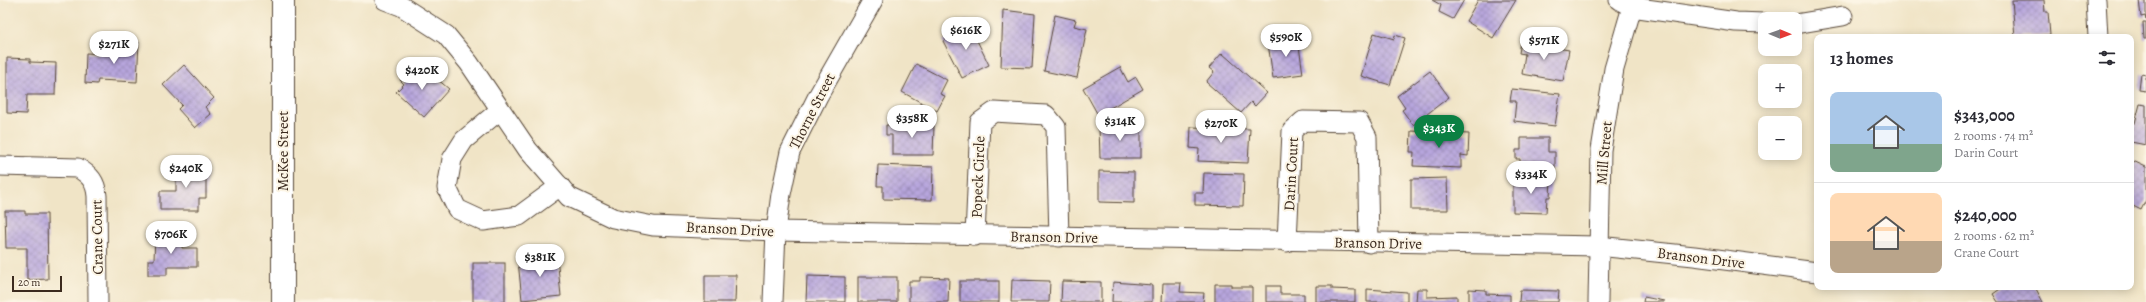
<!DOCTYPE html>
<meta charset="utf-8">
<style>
:root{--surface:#fff;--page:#f7f7f7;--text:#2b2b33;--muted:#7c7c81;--line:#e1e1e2;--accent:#0b8043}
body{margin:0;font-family:Alegreya,serif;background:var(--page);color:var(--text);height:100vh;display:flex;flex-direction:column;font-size:15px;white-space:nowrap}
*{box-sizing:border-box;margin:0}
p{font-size:13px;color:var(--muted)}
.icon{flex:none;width:22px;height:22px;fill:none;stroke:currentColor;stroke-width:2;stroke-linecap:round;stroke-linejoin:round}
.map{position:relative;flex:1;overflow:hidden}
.sheet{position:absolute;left:1814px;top:34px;width:320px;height:256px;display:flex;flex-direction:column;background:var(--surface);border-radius:8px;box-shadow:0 2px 10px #0003}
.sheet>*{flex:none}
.needle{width:26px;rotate:91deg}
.tools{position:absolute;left:1758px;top:12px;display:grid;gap:8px}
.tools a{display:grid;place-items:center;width:44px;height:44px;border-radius:8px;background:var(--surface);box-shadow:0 2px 10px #0003;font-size:20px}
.scale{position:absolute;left:12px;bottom:10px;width:50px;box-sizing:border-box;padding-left:4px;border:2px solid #3b2a1e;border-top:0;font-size:11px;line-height:14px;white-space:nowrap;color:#3b2a1e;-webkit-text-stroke:3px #fcf5e5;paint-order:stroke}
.price{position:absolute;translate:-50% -34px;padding:0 9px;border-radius:14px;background:#fff;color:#222;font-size:13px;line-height:26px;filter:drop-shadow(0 1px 2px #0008)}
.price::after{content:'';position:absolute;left:50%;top:24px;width:12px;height:9px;margin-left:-6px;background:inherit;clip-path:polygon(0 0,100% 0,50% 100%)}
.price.on{background:var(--accent);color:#fff}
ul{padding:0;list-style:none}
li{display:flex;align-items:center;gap:12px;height:100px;padding:0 16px}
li+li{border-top:1px solid var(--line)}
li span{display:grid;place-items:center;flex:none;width:112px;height:80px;border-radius:8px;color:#555}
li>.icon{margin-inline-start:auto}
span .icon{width:48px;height:48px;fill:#fffc;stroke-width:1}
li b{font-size:17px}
h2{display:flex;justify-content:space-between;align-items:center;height:48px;padding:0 16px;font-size:17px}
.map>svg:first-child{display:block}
.building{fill:url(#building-cross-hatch)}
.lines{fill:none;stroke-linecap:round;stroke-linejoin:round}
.street-casing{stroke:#564637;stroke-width:21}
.secondary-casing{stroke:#564637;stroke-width:24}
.street{stroke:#fff;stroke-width:19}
.secondary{stroke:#fff;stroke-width:22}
.labels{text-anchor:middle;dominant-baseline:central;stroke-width:4;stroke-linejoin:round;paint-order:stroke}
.street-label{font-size:15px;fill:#3b2a1e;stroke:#fcf5e5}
</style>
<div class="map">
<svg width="2146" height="302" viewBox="0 0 2146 302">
<defs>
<pattern id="building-cross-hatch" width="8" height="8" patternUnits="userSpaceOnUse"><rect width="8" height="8" fill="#b7a6dd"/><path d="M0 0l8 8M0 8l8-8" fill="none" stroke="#9687b3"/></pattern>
</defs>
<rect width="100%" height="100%" fill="#fcf5e5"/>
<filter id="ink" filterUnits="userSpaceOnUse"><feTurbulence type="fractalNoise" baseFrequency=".025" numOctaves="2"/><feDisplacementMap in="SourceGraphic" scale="8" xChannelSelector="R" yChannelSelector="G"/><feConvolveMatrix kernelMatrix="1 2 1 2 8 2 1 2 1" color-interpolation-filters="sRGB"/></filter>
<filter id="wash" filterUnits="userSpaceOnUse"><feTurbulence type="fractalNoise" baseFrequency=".012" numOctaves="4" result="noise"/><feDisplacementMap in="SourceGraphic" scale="16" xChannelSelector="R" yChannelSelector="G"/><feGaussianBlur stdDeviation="0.9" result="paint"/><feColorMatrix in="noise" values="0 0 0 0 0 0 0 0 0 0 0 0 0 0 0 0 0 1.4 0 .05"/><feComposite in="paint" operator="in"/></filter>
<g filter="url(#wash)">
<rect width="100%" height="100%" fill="#f0e4c6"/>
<g id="blocks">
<g class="building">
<path d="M 1432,0 L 1464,0 L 1453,19 L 1439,12 L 1441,5 Z"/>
<path d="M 1478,0 L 1516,0 L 1493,38 L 1466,21 Z"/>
<path d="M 2012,0 L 2044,0 L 2045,12 L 2048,12 L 2050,35 L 2015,37 Z"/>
<path d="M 2139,0 L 2146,0 L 2146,20 L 2145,16 L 2141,17 Z"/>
<path d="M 1003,10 L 1035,14 L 1032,68 L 1001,67 Z"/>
<path d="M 1055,15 L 1076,20 L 1074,26 L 1087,29 L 1077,78 L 1044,71 Z"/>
<path d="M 967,20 L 989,65 L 962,78 L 943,41 L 959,33 L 956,26 Z"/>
<path d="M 2143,22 L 2146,22 L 2146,39 L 2144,39 Z"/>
<path d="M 1374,33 L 1394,39 L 1395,35 L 1405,38 L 1390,85 L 1361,76 Z"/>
<path d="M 1298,39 L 1303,74 L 1273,78 L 1268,43 Z"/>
<path d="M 119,41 L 139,42 L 137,82 L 98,80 L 97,84 L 85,83 L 86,53 L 118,55 Z"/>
<path d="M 1521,42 L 1569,50 L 1563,81 L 1522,74 L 1525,54 L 1519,53 Z"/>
<path d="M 1222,53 L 1267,93 L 1255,106 L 1251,102 L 1241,113 L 1206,82 L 1214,72 L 1209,68 Z"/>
<path d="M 7,58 L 30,59 L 30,62 L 56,63 L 55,95 L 27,95 L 26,114 L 7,113 Z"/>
<path d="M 916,64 L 947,80 L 940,94 L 945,96 L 937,111 L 902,92 Z"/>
<path d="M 184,65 L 214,98 L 205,107 L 211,114 L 195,128 L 178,109 L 182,105 L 163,85 Z"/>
<path d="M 423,67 L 449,89 L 424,117 L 396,92 L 404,84 L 400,80 L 405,74 L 412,79 Z"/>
<path d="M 1120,67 L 1128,82 L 1136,77 L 1143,89 L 1098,115 L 1083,88 Z"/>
<path d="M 1430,71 L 1449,97 L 1413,125 L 1402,110 L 1405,108 L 1397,96 Z"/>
<path d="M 2141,74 L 2146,75 L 2146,91 L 2139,90 Z"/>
<path d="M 1512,89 L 1560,94 L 1555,126 L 1514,121 L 1516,101 L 1510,101 Z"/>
<path d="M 2140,104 L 2146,105 L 2146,145 L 2131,142 L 2131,122 L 2135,123 Z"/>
<path d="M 886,125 L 934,125 L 933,155 L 892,155 L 892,135 L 886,135 Z"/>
<path d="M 1141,126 L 1141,158 L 1100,158 L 1099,127 Z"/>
<path d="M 1191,127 L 1250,129 L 1248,163 L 1198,161 L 1199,149 L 1190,148 Z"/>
<path d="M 1411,131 L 1469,134 L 1468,156 L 1461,155 L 1461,168 L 1413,166 L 1414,152 L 1410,152 Z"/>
<path d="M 1521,138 L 1548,138 L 1548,152 L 1555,152 L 1555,169 L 1520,169 L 1520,159 L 1516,159 L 1516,150 L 1521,150 Z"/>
<path d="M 2131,160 L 2146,167 L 2146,200 L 2141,210 L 2131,205 Z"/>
<path d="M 176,164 L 206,164 L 206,198 L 199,198 L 199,210 L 160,210 L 160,191 L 176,191 Z"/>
<path d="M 878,165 L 933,167 L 932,200 L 883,199 L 883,186 L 877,186 Z"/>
<path d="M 1099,171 L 1134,172 L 1134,203 L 1099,202 Z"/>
<path d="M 1204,173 L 1244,174 L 1243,206 L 1195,205 L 1195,193 L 1203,193 Z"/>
<path d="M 1447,178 L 1448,210 L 1411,210 L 1411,179 Z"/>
<path d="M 1513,178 L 1551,179 L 1550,197 L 1547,197 L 1546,213 L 1513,212 Z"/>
<path d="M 5,211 L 25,211 L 25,214 L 47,214 L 48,279 L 27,280 L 27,248 L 6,248 Z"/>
<path d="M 155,235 L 182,235 L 182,248 L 197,248 L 197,267 L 167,267 L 167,275 L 148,275 L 148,260 L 154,260 Z"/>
<path d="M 557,257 L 561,296 L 522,300 L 518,261 Z"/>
<rect x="473" y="263" width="32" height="39"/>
<path d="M 705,275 L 736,275 L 735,302 L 705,302 Z"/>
<path d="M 807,276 L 845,277 L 845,302 L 806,302 Z"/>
<rect x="858" y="277" width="39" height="25"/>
<path d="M 920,277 L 949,278 L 948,302 L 909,302 L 909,281 L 920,281 Z"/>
<path d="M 1012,280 L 1050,281 L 1049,302 L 1011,302 Z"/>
<rect x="960" y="281" width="39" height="21"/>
<path d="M 1062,281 L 1101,282 L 1101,302 L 1061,302 Z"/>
<path d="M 1113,282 L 1152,285 L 1152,302 L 1112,302 Z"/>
<path d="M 1163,283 L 1181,283 L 1180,292 L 1204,293 L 1203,302 L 1162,302 Z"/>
<path d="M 1215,284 L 1231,284 L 1231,287 L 1252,287 L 1252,302 L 1215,302 Z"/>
<path d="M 1266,286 L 1280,286 L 1280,294 L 1304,294 L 1304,302 L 1266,302 Z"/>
<path d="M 1316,286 L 1332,286 L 1332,289 L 1355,290 L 1355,302 L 1316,302 Z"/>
<path d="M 2003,287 L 2035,287 L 2043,302 L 1998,302 L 1993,294 Z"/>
<path d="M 1367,289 L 1407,292 L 1407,302 L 1367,302 Z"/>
<path d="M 1417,289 L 1427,289 L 1427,297 L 1457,296 L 1457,302 L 1416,302 Z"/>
<path d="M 1469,289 L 1486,290 L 1486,294 L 1510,295 L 1510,302 L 1469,302 Z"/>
<path d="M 1520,290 L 1559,291 L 1558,302 L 1519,302 Z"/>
<path d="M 1644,297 L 1664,301 L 1664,302 L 1643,302 Z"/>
</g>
</g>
</g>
<g filter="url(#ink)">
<use href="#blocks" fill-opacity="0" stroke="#564637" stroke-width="1"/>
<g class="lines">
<g class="street-casing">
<g id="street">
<path d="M 385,0 L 401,6 L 446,35 L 469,63 L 528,150 L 569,197 L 613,218 L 653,226 L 776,231 L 1598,246 L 1694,256 L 1817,272"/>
<path d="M 1619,0 L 1632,7 L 1736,22 L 1765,23"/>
<path d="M 2096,0 L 2098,37"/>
<path d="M 1795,24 L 1843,16"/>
<path d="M 500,110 L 464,140 L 452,159 L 447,188 L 457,209 L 483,221 L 519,216 L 560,186"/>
<path d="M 0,166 L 78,168 C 90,175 96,182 97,196 L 98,302"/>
<path d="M 975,236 L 980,122 L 994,112 L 1046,115 L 1056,127 L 1059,237"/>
<path d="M 1287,242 L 1292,131 L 1303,121 L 1359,122 L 1367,137 L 1369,243"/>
<path d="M 773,302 L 776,231 L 781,194 L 790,152 L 818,96 L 873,0"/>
<path d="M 1598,302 L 1601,150 L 1614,69 L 1632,7"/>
</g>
</g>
<g class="secondary-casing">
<path id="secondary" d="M 283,0 L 283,302"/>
</g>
<use href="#street" class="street"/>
<use href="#secondary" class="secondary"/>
</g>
</g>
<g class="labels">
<g class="street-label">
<text transform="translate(812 111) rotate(-63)">Thorne Street</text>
<text transform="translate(283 151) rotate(-90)">McKee Street</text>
<text transform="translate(1604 153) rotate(-85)">Mill Street</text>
<text transform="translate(1291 174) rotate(-87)">Darin Court</text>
<text transform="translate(978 177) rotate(-88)">Popeck Circle</text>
<text transform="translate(730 229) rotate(3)">Branson Drive</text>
<text transform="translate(97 237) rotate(-91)">Crane Court</text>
<text transform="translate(1054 237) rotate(1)">Branson Drive</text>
<text transform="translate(1378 243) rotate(1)">Branson Drive</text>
<text transform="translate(1701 258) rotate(7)">Branson Drive</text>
</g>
</g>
</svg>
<div class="tools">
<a><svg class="needle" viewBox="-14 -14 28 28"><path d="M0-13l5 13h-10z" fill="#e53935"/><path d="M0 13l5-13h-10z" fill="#7c7c81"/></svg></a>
<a>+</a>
<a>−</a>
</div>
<div class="scale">20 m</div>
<b class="price" style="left:966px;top:51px">$616K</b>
<b class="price" style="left:1286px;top:58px">$590K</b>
<b class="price" style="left:1544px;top:61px">$571K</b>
<b class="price" style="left:114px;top:65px">$271K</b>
<b class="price" style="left:422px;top:91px">$420K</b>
<b class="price" style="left:912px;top:139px">$358K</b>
<b class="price" style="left:1120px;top:142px">$314K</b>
<b class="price" style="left:1221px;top:144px">$270K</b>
<b class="price on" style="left:1439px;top:149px">$343K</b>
<b class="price" style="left:186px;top:189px">$240K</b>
<b class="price" style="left:1531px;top:195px">$334K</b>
<b class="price" style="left:171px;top:255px">$706K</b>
<b class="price" style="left:540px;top:278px">$381K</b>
<section class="sheet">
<h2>13 homes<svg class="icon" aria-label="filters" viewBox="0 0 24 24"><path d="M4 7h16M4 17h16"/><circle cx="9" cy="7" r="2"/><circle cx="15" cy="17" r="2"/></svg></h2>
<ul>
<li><span style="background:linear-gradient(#a9c7e8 65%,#7fa58c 0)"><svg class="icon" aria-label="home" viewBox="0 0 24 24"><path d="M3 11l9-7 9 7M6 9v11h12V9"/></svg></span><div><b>$343,000</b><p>2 rooms · 74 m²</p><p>Darin Court</p></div></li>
<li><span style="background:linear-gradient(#ffd9b3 60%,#b9a48a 0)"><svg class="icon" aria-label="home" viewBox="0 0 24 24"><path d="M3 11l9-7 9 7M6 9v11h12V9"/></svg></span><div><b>$240,000</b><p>2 rooms · 62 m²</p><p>Crane Court</p></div></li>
</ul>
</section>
</div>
